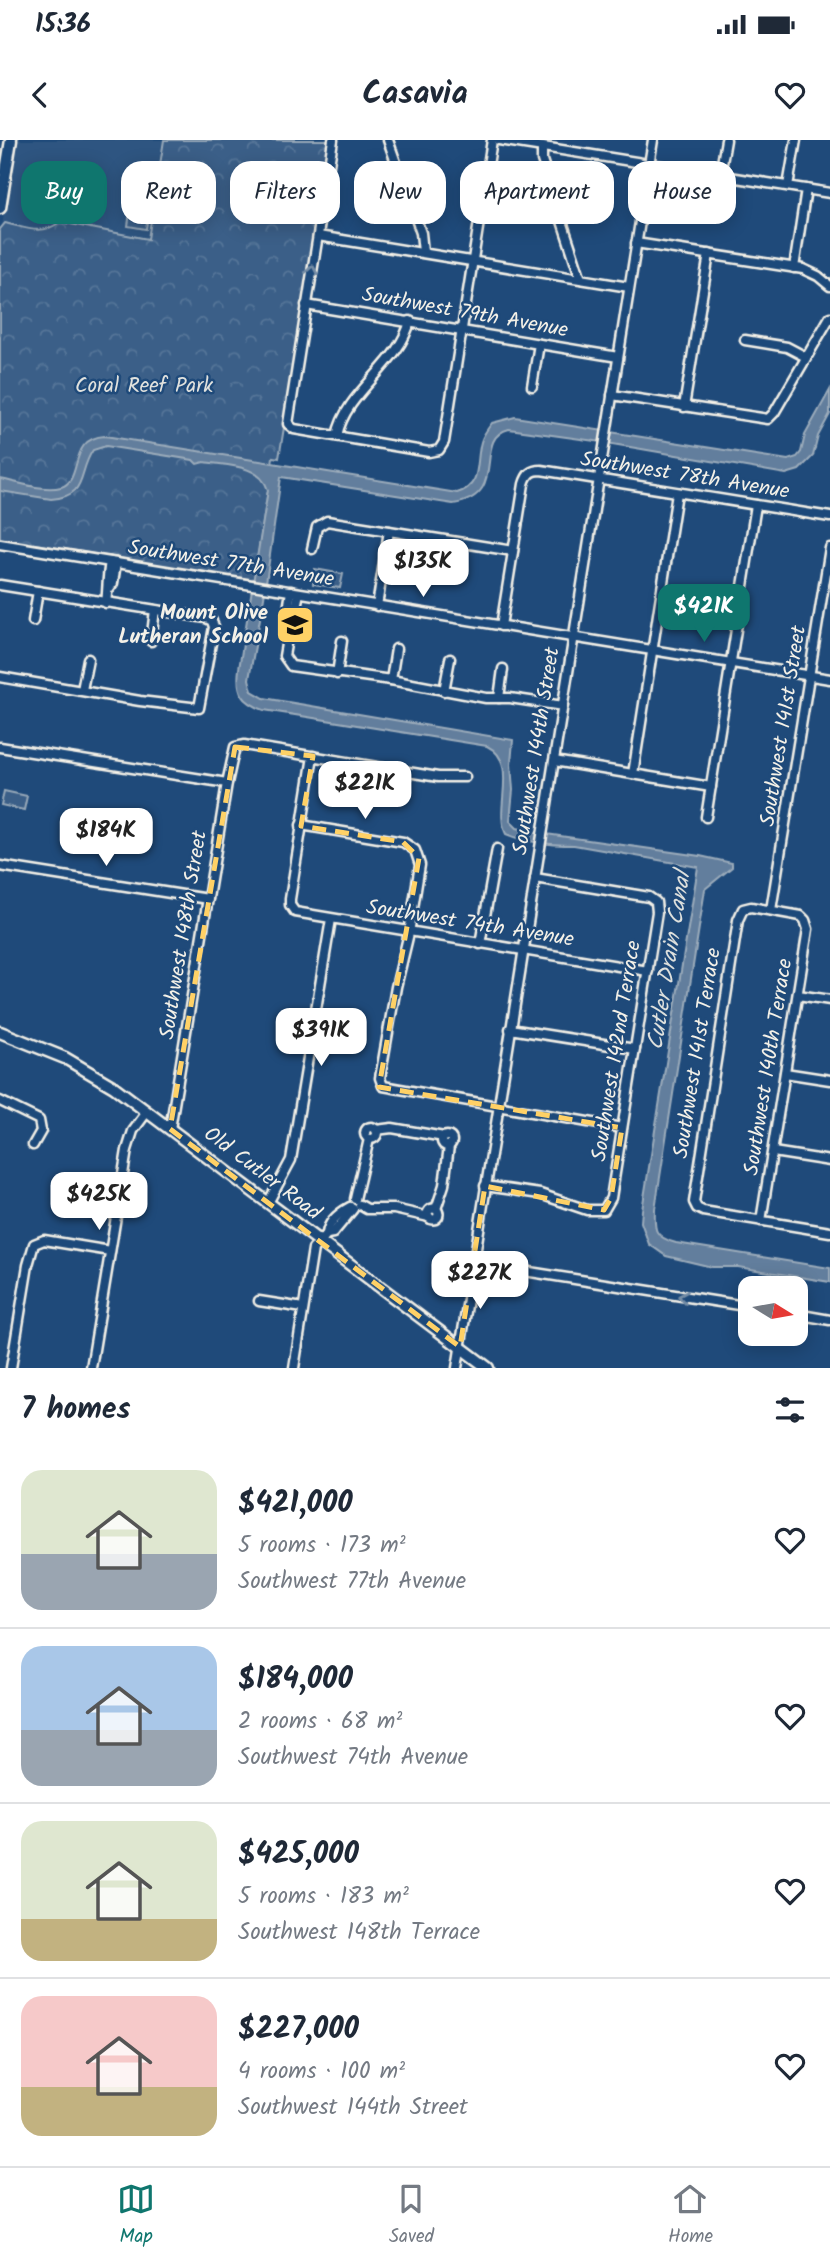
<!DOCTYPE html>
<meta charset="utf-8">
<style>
:root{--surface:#fff;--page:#f6f6f7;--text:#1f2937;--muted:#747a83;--line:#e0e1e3;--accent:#0f766e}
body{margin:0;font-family:Kalam,sans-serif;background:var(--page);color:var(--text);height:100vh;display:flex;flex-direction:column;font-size:26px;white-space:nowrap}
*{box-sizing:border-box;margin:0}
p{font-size:23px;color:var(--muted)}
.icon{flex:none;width:38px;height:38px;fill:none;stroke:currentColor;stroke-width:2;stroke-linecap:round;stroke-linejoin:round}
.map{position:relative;height:1228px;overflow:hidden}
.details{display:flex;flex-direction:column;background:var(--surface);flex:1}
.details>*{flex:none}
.banner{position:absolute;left:21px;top:21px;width:789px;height:63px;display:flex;gap:14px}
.needle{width:46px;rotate:101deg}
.buttons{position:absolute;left:738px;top:1136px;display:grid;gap:14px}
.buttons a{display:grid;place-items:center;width:70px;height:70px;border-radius:14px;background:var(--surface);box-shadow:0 4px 18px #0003;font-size:35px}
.price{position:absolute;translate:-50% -60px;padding:0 16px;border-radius:14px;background:#fff;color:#222;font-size:23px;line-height:46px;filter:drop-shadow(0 2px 4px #0008)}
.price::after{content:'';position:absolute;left:50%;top:42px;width:21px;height:16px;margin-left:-10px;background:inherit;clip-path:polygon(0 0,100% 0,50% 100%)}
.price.active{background:var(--accent);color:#fff}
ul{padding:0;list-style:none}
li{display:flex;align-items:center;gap:21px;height:175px;padding:0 21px}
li+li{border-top:2px solid var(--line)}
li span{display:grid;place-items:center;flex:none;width:196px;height:140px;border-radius:21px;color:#555}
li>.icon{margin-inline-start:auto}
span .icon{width:84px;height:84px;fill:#fffc;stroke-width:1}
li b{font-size:30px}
h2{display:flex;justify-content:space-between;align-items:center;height:84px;padding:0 21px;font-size:30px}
.tag{padding:0 24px;border-radius:21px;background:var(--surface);box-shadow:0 4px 18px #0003;font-size:24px;line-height:63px}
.tag.active{background:var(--accent);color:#fff}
.status{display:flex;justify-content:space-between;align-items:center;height:49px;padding:0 35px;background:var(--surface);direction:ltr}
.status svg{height:19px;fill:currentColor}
header{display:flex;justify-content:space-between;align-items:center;height:91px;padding:0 21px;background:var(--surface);font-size:32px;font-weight:600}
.tab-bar{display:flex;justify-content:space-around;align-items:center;height:98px;border-top:2px solid var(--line);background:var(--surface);font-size:19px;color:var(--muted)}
.tab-bar a{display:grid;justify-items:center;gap:4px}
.tab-bar .active{color:var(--accent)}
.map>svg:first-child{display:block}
.built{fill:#2d5581}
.grass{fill:#3a5f88;stroke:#97a8b8;stroke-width:2}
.park{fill:url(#park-crowns);stroke:#97a8b8;stroke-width:2}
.water{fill:#627e9d;stroke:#9cacbb;stroke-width:2}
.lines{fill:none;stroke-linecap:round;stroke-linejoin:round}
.minor-casing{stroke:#f4f1e8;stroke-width:13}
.major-casing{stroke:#f4f1e8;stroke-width:15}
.minor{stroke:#1f4a7a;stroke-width:8}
.major{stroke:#1f4a7a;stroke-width:10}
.oneway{stroke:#748da6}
.marked{fill:none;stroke:#ffd166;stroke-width:5;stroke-dasharray:14 9;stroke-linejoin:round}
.labels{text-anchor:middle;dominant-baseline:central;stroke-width:5;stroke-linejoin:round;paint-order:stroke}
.street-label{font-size:21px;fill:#f4f1e8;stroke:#1f4a7a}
.park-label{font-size:21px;fill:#e1e2de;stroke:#1f4a7a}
.poi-label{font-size:21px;font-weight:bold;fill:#f4f1e8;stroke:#1f4a7a;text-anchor:end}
.water-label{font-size:23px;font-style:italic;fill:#dee0dd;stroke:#1f4a7a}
</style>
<div class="status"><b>15:36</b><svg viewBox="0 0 49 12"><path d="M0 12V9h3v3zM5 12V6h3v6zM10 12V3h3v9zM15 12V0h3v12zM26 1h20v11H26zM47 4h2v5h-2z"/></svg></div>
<header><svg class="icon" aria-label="back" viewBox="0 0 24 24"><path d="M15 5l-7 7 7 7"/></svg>Casavia<svg class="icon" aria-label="heart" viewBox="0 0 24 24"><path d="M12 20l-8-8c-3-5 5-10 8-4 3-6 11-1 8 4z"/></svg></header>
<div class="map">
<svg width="830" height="1228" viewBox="0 0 830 1228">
<defs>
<pattern id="park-crowns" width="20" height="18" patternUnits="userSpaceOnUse" patternTransform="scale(1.75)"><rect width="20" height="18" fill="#3a5f88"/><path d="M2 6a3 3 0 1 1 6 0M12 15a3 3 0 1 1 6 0" fill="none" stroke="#577699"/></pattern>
</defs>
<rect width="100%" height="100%" fill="#1f4a7a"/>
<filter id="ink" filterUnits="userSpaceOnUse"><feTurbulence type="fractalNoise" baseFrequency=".0143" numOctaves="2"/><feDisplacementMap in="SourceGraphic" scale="14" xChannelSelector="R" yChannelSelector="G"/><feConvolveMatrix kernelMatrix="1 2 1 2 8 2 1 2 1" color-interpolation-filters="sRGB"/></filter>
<g filter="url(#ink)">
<path class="built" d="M 16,0 L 164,0 L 148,99 L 60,82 L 49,90 L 42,91 L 6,83 L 2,86 Z"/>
<g class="grass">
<path d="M 133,52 L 151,55 L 146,89 L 128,86 Z"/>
<path d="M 315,429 L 343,434 L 340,448 L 313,444 Z"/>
<path d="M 4,651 L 27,656 L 24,670 L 1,665 Z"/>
</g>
<path class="park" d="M 164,0 L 331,0 L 279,318 L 273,317 L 254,441 L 0,398 L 0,89 L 5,83 C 27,88 41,96 60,82 L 148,99 Z"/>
<path class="water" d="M 830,250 L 830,274 L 818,296 L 813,316 L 799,330 L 786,334 L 595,301 L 509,289 C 471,299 511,355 453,364 L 281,337 L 264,457 L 249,539 L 252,551 L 264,558 L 513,600 L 511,624 L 513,650 L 510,681 L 517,688 L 532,692 L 700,716 L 732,723 L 732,727 L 705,749 L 655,1069 C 654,1090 654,1097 676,1103 L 830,1128 L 830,1142 L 738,1127 L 712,1127 L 666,1116 L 649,1104 L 641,1082 L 642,1070 L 698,727 L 574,705 C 550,705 528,703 506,694 C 493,668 520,622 487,606 L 264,570 C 242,562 236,552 239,529 L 268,350 C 260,324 227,326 204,322 L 197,324 L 193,320 L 106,306 L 93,310 C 77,333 89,356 51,359 L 0,351 L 0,339 C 18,342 44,352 61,347 C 84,340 67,298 105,296 L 457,353 C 483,345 475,323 481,302 C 483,295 488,288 492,283 L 515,277 L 788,320 L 797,317 L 801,312 L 805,295 Z"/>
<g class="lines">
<g class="minor-casing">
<g id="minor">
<path d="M 333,0 L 288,284 L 294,289 L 429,312 L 439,310 L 444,302 L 492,0"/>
<path d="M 388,0 L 421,93 L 423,112"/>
<path d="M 499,0 L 830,53"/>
<path d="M 542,7 L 542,20 L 581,139"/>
<path d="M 720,35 L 726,0"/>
<path d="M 788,46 L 796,0"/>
<path d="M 318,96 L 629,147"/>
<path d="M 636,103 L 803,129 L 818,136 L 830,146"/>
<path d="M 794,128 L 806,49"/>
<path d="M 306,165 L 618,217"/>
<path d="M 745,200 L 787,207 L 806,217"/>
<path d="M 532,246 L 539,204"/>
<path d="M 612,255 L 768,279 L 774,273 L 830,177"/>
<path d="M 684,267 L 709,114"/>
<path d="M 337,296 C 345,252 400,224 410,181"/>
<path d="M 0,404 L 830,539"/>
<path d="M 312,409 L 317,387 L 327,381 L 513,411"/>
<path d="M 0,445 L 206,478 L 212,481 L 214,487 L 199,568 L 140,561 L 0,537"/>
<path d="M 108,450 L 113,443 L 116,423"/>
<path d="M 291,451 L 288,470 L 291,476 L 284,516 L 291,526 L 391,540 L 486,558 L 510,558 L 563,566"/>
<path d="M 106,463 C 108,449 107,436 110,422"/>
<path d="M 377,466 L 389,391"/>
<path d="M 291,476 L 295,472 L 299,453"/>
<path d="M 33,481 L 38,451"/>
<path d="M 501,486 L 524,344 C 527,334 531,330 541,330 L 830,377"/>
<path d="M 151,501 L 155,470"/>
<path d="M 337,534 L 342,501"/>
<path d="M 391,540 L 396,509"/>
<path d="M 82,550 L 88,519"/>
<path d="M 444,551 L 450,519"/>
<path d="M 499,558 L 503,529"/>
<path d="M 0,607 L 227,643"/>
<path d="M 313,616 L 290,759 L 290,765 L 295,772 L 648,831"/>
<path d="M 554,621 L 711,647"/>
<path d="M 633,634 L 677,353"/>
<path d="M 706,677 L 756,365"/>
<path d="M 301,685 L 403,702 L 415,710 L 420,725 L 409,793 L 396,847 L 380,938 L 383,946 L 622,988"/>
<path d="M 0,726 L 208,759"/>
<path d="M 771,770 L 830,408"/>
<path d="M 480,804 L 497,709"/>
<path d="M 798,855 L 830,860"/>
<path d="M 510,889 L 635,909"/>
<path d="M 785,933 L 830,940"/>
<path d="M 0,961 L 39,980 L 41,991 L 33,1005"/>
<circle cx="371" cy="993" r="6"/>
<path d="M 170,989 L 227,643 L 235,607 L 244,605 L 438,637 L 465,637"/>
<path d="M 376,990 L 392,988 L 444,997"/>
<circle cx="447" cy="1001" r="5"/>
<path d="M 773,1012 L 830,1021"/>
<path d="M 485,1046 L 540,1054 L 587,1070 L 604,1070 L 611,1058 L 657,772 L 656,762 L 649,757 L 535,738"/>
<path d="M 355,1059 L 369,999"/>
<path d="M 268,1063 L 291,1020 L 331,779"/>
<path d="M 360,1065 L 367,1069 L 394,1069 L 429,1077"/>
<circle cx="433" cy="1074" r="5.5"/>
<path d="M 436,1069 L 444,1045 L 449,1006"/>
<path d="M 761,1081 L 808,789 L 805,780 L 801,776 L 751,767 L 743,769 L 738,780 L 694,1062 L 697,1068 L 703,1071 L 830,1092"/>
<path d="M 327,1094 C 328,1081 339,1073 350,1067"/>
<path d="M 473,1123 L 751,1167"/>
<path d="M 259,1161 L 303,1168"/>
<path d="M 796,1174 L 830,1180"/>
<path d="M 11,1228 L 28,1125 L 34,1104 L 44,1100 L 110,1111"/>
<path d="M 91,1228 L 127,1010 L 133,991 L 147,972"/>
<path d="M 294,1228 L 313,1109 L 327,1094 L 333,1093 L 353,1069"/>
<path d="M 457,1228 L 653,0"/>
</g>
</g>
<g class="major-casing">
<g id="major">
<path d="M 0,68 L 11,0"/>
<path d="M 0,892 L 65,918 L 114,947 L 488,1228"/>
</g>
</g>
<use href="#minor" class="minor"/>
<use href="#major" class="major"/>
</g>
<defs><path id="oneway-chevron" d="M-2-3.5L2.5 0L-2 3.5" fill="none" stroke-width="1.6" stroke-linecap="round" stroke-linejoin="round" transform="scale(1.75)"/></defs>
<g class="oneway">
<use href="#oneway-chevron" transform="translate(312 130) rotate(-80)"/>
<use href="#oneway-chevron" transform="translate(683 1157) rotate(-171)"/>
</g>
</g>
<path class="marked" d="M 235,607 L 313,616 L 301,686 L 403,702 L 419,718 L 379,947 L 622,988 L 611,1058 L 604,1070 L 485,1046 L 460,1207 L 170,989 Z"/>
<defs>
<g id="school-square" transform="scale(2.0125)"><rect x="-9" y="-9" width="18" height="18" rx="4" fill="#ffd166" stroke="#1f4a7a"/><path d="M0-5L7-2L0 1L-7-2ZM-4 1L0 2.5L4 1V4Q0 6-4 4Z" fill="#111"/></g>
</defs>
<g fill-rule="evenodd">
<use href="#school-square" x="295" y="485"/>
</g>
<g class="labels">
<g class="street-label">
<text transform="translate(465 173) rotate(10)">Southwest 79th Avenue</text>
<text transform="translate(685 336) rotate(9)">Southwest 78th Avenue</text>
<text transform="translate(231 424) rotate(9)">Southwest 77th Avenue</text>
<text transform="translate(784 586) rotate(-81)">Southwest 141st Street</text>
<text transform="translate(537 611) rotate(-81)">Southwest 144th Street</text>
<text transform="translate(470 784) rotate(9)">Southwest 74th Avenue</text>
<text transform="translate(184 795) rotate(-81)">Southwest 148th Street</text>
<text transform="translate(617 911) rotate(-81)">Southwest 142nd Terrace</text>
<text transform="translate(698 913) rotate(-81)">Southwest 141st Terrace</text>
<text transform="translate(769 927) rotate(-81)">Southwest 140th Terrace</text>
<text transform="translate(262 1034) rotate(37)">Old Cutler Road</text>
</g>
<g class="park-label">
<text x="144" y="246">Coral Reef Park</text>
</g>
<g class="poi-label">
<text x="268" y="473">Mount Olive<tspan x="268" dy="24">Lutheran School</tspan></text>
</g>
<g class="water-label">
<text transform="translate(670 821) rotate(-81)">Cutler Drain Canal</text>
</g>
</g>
</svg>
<div class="buttons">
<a><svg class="needle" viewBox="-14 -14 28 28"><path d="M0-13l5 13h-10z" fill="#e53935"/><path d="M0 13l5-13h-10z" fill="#747a83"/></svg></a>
</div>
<b class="price" style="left:423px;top:459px">$135K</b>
<b class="price active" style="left:704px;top:504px">$421K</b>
<b class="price" style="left:365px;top:681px">$221K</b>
<b class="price" style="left:106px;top:728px">$184K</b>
<b class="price" style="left:321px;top:928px">$391K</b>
<b class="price" style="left:99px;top:1092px">$425K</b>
<b class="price" style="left:480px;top:1171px">$227K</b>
<div class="banner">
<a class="tag active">Buy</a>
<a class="tag">Rent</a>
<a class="tag">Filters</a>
<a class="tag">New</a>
<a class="tag">Apartment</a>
<a class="tag">House</a>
</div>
</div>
<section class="details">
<h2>7 homes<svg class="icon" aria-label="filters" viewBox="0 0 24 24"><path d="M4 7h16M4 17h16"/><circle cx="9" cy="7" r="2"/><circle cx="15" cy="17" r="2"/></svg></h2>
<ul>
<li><span style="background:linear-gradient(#dfe7d0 60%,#9aa5b1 0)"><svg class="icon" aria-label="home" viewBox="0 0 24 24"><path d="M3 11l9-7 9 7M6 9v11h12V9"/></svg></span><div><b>$421,000</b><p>5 rooms · 173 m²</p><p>Southwest 77th Avenue</p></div><svg class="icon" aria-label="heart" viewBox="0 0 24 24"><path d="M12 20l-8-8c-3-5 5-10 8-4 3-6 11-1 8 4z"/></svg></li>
<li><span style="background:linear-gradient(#a9c7e8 60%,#9aa5b1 0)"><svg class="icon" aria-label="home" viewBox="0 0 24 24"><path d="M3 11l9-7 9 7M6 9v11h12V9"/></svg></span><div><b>$184,000</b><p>2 rooms · 68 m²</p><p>Southwest 74th Avenue</p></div><svg class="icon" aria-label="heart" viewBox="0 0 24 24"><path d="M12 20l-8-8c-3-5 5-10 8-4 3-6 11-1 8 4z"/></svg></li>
<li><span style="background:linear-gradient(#dfe7d0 70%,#c2b280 0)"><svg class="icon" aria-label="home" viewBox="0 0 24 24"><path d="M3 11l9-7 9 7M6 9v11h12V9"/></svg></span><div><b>$425,000</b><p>5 rooms · 183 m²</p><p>Southwest 148th Terrace</p></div><svg class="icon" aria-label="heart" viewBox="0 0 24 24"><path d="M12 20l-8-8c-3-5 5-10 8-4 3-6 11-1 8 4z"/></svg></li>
<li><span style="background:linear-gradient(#f6c9c9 65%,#c2b280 0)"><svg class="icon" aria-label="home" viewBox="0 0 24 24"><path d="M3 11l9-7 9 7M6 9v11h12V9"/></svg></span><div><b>$227,000</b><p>4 rooms · 100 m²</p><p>Southwest 144th Street</p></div><svg class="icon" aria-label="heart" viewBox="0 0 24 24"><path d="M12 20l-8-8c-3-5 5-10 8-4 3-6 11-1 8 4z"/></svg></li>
</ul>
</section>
<nav class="tab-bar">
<a class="active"><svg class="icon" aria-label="map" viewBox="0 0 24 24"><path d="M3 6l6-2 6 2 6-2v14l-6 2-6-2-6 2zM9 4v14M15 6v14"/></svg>Map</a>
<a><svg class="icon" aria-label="saved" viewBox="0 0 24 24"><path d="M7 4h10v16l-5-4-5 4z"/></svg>Saved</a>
<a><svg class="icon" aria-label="home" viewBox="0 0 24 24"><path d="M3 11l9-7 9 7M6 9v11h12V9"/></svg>Home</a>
</nav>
